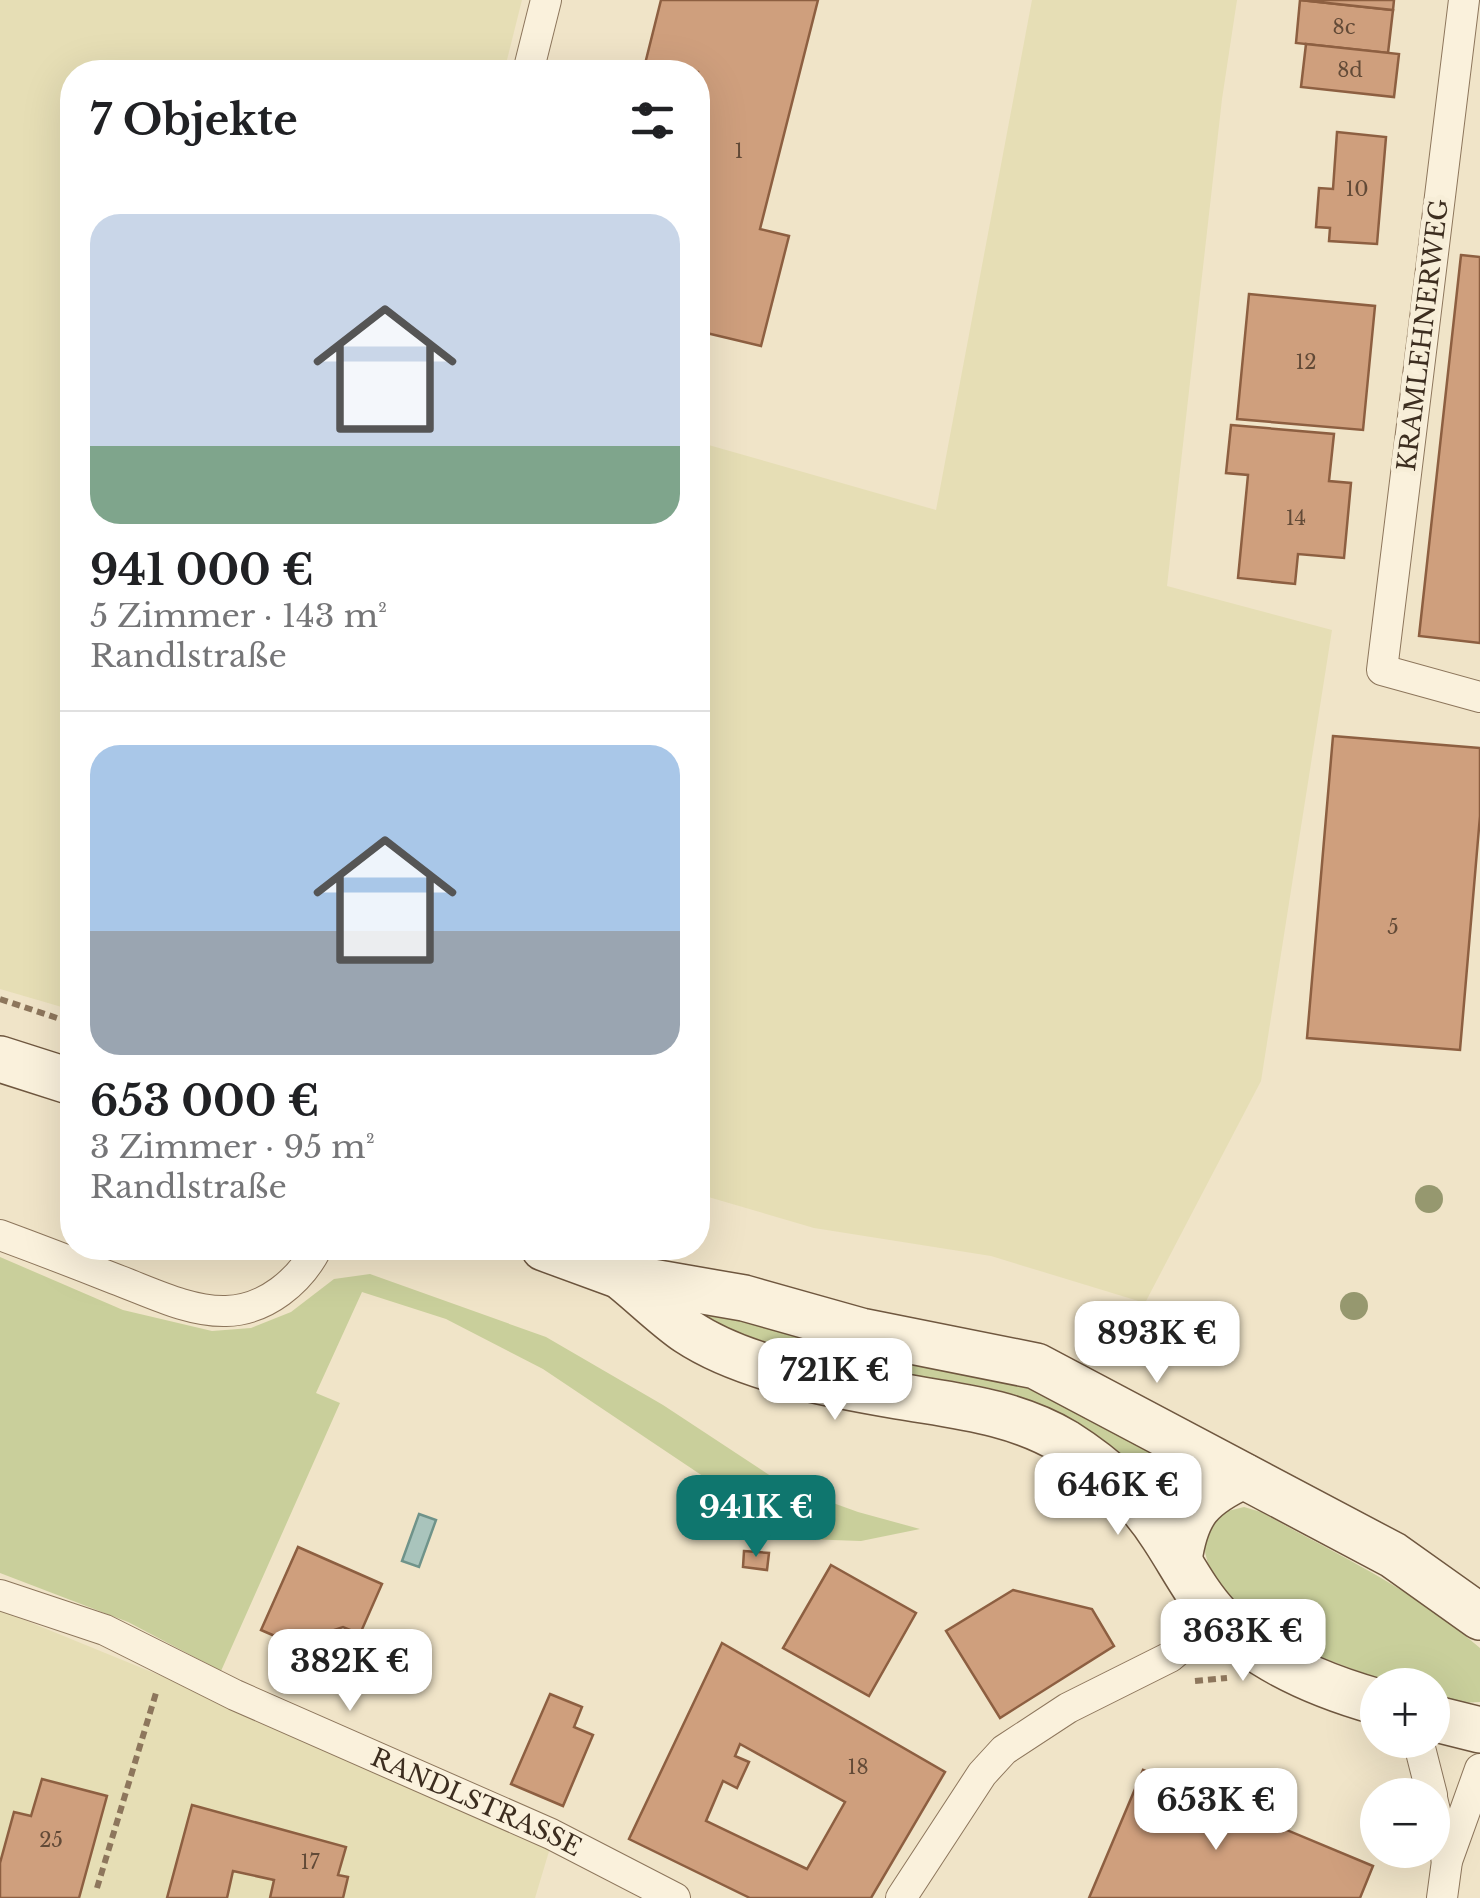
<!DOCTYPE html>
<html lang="de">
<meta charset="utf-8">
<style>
:root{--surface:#fff;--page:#f2f2f2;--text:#202124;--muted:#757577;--line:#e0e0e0;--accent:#0f766e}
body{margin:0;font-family:"Libre Baskerville",serif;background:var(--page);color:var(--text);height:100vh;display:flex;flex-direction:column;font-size:38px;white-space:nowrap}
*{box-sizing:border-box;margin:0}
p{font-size:32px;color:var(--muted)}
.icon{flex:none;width:55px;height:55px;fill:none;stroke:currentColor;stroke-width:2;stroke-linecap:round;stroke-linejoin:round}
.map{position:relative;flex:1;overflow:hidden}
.panel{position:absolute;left:60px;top:60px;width:650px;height:1200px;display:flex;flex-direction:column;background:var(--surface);border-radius:40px;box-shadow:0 10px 40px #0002}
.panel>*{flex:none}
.buttons{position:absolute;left:1360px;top:1668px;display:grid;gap:20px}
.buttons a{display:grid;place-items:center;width:90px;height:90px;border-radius:50%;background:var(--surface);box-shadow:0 10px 40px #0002;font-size:50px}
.price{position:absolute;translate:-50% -85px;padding:0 22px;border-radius:20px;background:#fff;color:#222;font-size:32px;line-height:65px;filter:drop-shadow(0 2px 5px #0008)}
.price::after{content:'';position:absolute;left:50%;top:60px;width:30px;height:22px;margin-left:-15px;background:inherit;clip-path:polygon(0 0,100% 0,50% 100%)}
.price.current{background:var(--accent);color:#fff}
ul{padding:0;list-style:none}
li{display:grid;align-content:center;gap:20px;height:530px;padding:0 30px}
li+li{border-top:2px solid var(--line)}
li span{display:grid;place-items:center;height:310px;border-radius:30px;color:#555}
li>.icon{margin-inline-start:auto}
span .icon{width:180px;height:180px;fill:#fffc;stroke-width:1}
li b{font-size:42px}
h2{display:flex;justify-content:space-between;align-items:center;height:120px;padding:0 30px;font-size:42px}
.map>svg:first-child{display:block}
.farmland{fill:#e6deb5}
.green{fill:#c9cf9b}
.water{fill:#a9c4bc;stroke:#6f938a;stroke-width:2.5}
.building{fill:#cf9f7d;stroke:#8d5f41;stroke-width:2.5;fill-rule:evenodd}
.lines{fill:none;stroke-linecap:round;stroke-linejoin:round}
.street-casing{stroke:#8d765c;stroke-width:32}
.secondary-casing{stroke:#6f573f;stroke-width:48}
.path{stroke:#8d765c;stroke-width:6;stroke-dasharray:8 5;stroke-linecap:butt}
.street{stroke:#faf1dc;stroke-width:30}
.secondary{stroke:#faf1dc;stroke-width:45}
.tree{fill:#96986f}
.labels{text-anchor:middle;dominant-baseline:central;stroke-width:10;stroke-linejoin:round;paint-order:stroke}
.number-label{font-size:20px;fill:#624a37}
.street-label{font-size:25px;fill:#3d2e20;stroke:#f7eed8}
</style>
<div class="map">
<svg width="1480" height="1898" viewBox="0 0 1480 1898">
<rect width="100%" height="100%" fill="#f0e4c8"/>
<g class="farmland">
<path d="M 0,0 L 522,0 L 504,72 L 72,72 L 72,1010 L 0,989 Z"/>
<path d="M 1032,0 L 1237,0 L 1222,99 L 1167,586 L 1332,630 L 1261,1081 L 1145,1303 L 991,1256 L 814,1228 L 698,1194 L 698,442 L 936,510 Z"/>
<path d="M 0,1610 L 225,1702 L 550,1848 L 535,1898 L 0,1898 Z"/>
</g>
<g class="green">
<path d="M 0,1257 L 123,1310 L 212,1331 L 251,1328 L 291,1312 L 334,1279 L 370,1274 L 546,1337 L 663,1405 L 786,1486 L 858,1512 L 920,1529 L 861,1541 L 804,1539 L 755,1511 L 543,1369 L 446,1319 L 362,1292 L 316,1393 L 340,1403 L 221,1671 L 128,1622 L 0,1573 Z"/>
<path d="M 664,1304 L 723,1315 L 858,1355 L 1020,1384 L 1051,1396 L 1191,1476 L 1171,1502 L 1167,1502 C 1119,1440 1052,1399 975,1385 C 927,1376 879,1372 831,1360 C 774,1347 719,1326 664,1304 Z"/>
<path d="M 1244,1507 L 1261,1512 C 1341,1557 1410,1587 1480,1648 L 1480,1702 L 1460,1703 L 1433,1696 L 1432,1685 L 1396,1685 L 1296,1648 L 1236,1604 L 1209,1568 L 1203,1544 L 1205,1533 L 1224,1512 Z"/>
</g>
<path class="water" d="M 419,1514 L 436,1520 L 419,1567 L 402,1561 Z"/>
<g class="building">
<path d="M 661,0 L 818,0 L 760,229 L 789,236 L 761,346 L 698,331 L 698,72 L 643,72 Z"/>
<path d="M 1300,0 L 1393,10 L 1388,53 L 1296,43 Z"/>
<path d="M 1300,0 L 1394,0 L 1393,10 Z"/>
<path d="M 1306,44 L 1399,54 L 1394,97 L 1301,87 Z"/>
<path d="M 1337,132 L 1386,137 L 1377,244 L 1329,241 L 1330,228 L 1316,227 L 1319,188 L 1333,189 Z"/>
<path d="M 1461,255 L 1480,257 L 1480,643 L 1419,636 Z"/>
<path d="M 1249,294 L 1375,306 L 1363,430 L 1237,419 Z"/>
<path d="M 1231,425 L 1334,434 L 1329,481 L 1351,483 L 1344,558 L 1298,554 L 1295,584 L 1238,578 L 1248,475 L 1226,473 Z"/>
<path d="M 1333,736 L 1480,748 L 1480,816 L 1460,1050 L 1307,1038 Z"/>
<path d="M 298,1547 L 382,1584 L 360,1634 L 343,1627 L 322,1634 L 314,1653 L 261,1630 Z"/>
<path d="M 744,1551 L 769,1553 L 767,1570 L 743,1567 Z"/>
<path d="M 831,1565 L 916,1613 L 869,1696 L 783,1648 Z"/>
<path d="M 1013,1590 L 1092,1609 L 1114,1646 L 1000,1718 L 946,1631 Z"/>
<path d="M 722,1643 L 945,1772 L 871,1898 L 750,1898 L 629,1839 ZM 740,1744 L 845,1802 L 807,1869 L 706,1821 L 723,1781 L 737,1788 L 749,1762 L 735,1756 Z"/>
<path d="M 550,1694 L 582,1707 L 574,1727 L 593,1735 L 563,1806 L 511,1784 Z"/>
<path d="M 1143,1770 L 1373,1866 L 1360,1898 L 1089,1898 Z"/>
<path d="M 42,1779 L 107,1796 L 79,1898 L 0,1898 L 0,1863 L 14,1812 L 31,1816 Z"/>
<path d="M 192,1805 L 346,1847 L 338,1875 L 348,1877 L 343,1898 L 270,1898 L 274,1880 L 233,1871 L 227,1898 L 167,1898 Z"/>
</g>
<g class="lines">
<g class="street-casing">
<g id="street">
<path d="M 1464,0 L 1382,670 L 1480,697"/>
<path d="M 528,72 L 546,0"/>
<path d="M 0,1235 C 38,1249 77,1264 115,1279 C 150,1292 189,1312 226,1311 C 266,1310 300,1281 317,1248"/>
<path id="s1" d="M 0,1595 L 105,1630 L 235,1695 L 551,1834 L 675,1898"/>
<path d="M 1418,1740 L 1432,1795"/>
<path d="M 1432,1798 L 1447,1861"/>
<path d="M 901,1898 L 982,1774 L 1004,1750 L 1068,1708 L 1170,1657 L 1218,1617"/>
<path d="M 1442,1898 L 1447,1861 L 1480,1769"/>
</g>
</g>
<g class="secondary-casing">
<g id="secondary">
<path d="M 0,1059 L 72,1082"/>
<path d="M 544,1248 L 623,1277 L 744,1298 L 861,1331 L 1036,1366 L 1393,1555 L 1480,1617"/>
<path d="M 624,1279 C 645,1296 666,1317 688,1332 C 744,1369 833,1385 898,1396 C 956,1406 1013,1411 1065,1442 C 1103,1466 1139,1498 1163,1536 C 1181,1563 1196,1594 1218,1617 C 1260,1661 1321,1686 1378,1702"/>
<path d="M 1179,1560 C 1186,1512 1200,1496 1243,1476"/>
<path d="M 1432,1718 L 1480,1730"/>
</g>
</g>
<g class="path">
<path d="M 0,999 L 72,1023"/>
<path d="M 1195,1681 L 1227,1678"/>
<path d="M 97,1888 L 156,1693"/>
</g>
<use href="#street" class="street"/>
<use href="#secondary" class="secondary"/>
</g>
<g class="tree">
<circle cx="1429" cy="1199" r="14"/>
<circle cx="1354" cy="1306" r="14"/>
</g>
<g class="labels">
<g class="number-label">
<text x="1344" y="27">8c</text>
<text x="1350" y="70">8d</text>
<text x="739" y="151">1</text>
<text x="1357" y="189">10</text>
<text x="1306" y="362">12</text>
<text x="1296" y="518">14</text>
<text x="1393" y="927">5</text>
<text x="858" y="1767">18</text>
<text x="51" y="1840">25</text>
<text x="310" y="1862">17</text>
</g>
<g class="street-label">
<text transform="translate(1423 335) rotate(-83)">KRAMLEHNERWEG</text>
<text stroke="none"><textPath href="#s1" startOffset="520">RANDLSTRASSE</textPath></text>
</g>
</g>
</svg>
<div class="buttons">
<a>+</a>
<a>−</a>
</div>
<b class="price" style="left:1157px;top:1386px">893K €</b>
<b class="price" style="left:835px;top:1423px">721K €</b>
<b class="price" style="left:1118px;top:1538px">646K €</b>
<b class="price current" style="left:756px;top:1560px">941K €</b>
<b class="price" style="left:1243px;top:1684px">363K €</b>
<b class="price" style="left:350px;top:1714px">382K €</b>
<b class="price" style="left:1216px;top:1853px">653K €</b>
<section class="panel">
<h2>7 Objekte<svg class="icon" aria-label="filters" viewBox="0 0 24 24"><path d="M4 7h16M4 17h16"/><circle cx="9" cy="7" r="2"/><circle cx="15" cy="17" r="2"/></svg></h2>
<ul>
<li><span style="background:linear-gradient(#c9d6e8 75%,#7fa58c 0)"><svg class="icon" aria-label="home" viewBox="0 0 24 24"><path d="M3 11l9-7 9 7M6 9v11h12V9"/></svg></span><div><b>941 000 €</b><p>5 Zimmer · 143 m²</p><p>Randlstraße</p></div></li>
<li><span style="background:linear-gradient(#a9c7e8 60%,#9aa5b1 0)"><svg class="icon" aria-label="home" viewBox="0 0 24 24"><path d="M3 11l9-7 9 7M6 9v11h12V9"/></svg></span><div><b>653 000 €</b><p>3 Zimmer · 95 m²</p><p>Randlstraße</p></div></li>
</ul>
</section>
</div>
